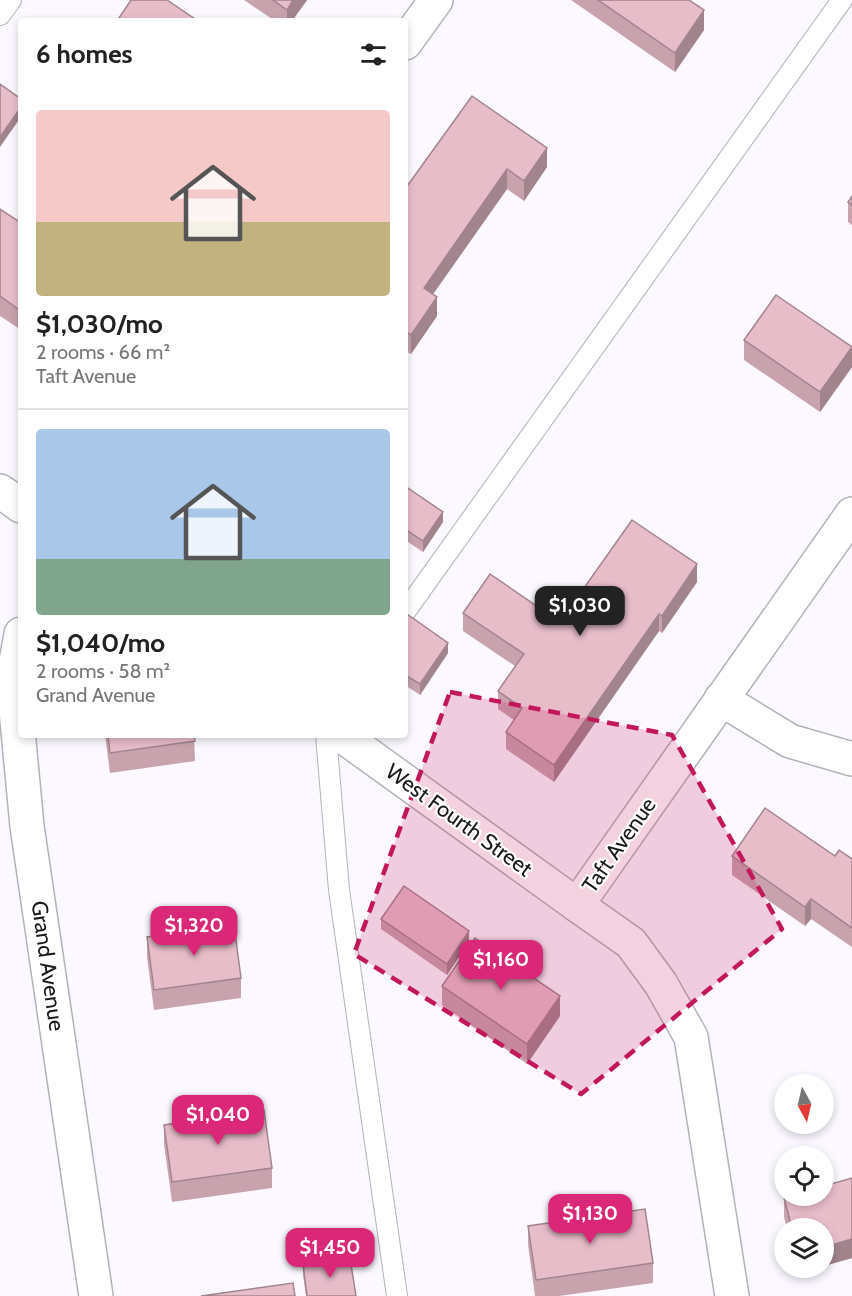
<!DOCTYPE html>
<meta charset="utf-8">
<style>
:root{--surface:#fff;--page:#f2f2f2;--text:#222;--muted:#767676;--line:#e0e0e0;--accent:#db2777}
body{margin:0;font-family:Cabin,sans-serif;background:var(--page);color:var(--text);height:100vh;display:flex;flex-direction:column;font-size:22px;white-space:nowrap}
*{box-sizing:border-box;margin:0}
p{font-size:20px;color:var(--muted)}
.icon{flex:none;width:33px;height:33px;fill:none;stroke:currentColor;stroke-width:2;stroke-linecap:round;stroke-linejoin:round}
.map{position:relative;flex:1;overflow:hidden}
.sheet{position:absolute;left:18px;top:18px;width:390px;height:720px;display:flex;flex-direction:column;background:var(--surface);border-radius:6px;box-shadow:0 3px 9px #0003}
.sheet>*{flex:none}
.needle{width:39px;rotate:172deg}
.buttons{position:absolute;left:774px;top:1074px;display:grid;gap:12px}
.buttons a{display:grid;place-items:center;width:60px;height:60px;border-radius:50%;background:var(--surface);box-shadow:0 3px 9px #0003;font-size:30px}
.price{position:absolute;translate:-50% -51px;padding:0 14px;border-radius:12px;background:var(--accent);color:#fff;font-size:20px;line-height:39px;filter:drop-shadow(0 2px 3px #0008)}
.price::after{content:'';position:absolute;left:50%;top:36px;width:18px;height:14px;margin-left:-9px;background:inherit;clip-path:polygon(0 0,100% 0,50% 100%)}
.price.selected{background:#222;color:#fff}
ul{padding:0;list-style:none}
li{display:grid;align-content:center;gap:12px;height:318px;padding:0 18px}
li+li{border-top:2px solid var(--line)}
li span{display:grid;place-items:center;height:186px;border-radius:6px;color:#555}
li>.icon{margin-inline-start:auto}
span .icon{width:108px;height:108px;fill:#fffc;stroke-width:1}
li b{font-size:26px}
h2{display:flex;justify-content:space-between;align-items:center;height:72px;padding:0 18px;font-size:26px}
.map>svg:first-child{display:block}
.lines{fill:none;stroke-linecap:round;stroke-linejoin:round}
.lane-casing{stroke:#b4b2b9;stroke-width:22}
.street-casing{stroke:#b4b2b9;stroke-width:36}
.lane{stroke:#fff;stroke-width:20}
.street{stroke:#fff;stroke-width:33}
.wall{fill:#c8a3ae}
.shaded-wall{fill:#a2848d}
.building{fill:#e8bdca;stroke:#a2848d;stroke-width:1.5}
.marked{fill:#c2185b;fill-opacity:0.2;stroke:#c2185b;stroke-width:4.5;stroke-dasharray:12 8;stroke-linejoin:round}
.labels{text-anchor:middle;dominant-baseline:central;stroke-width:4.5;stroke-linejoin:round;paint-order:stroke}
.street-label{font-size:22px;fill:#19181b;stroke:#fff}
</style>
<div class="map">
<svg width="852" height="1296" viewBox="0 0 852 1296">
<rect width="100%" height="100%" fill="#fbf9ff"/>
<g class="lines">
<g class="lane-casing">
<g id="lane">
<path d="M 0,15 L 11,0"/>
<path d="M 405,612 L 842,0"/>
<path d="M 326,735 L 339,890 L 397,1296"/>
</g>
</g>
<g class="street-casing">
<g id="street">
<path d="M 405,43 L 436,0"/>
<path d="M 0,491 L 21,506"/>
<path d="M 21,634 L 13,678 L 27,826 L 96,1296"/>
<path d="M 721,699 L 790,741 L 852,759"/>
<path d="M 341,735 L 577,905"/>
<path d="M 732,1296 L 691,1037 L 661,984 L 631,943 L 577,905 L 852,514"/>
</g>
</g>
<use href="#lane" class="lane"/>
<use href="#street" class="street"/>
</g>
<g class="wall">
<path d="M 244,0 L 307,0 L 292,21 L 275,21 Z"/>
<path d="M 571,0 L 689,0 L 704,30 L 675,72 Z"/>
<path d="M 472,96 L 547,167 L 524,201 L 507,189 L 433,294 L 437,316 L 411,354 L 407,352 L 405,355 L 405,189 Z"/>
<path d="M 852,196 L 852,225 L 848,222 L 848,202 Z"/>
<path d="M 0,209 L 21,223 L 21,330 L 0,316 Z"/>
<path d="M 744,340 L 852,367 L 820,412 L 744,360 Z"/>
<path d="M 405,486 L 443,522 L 423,552 L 405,540 Z"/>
<path d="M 697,582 L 662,633 L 659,631 L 554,782 L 506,749 L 506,732 L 514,720 L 498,709 L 498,691 L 515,666 L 463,631 L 463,613 L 560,622 Z"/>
<path d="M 405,616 L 448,653 L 420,695 L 405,685 Z"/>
<path d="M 105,735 L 194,735 L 195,761 L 110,773 Z"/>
<path d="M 732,856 L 835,856 L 852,859 L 852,947 L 811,919 L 805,926 L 732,875 Z"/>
<path d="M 381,919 L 469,942 L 447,975 L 381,929 Z"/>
<path d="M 147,937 L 241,978 L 241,998 L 154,1010 L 147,957 Z"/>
<path d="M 442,986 L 560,1016 L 527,1064 L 442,1005 Z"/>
<path d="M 164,1125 L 272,1168 L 272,1188 L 172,1202 L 164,1144 Z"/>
<path d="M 852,1178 L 852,1258 L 824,1266 L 824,1228 L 787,1228 L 784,1217 L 784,1198 Z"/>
<path d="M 528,1226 L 653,1263 L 653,1283 L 559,1296 L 535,1296 L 528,1245 Z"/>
<path d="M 303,1264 L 356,1296 L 306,1296 L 303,1275 Z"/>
</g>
<g class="shaded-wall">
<path d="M 293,0 L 307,0 L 292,21 L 287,21 L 287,10 Z"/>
<path d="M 704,10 L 704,30 L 675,72 L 675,53 Z"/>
<path d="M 21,107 L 21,117 L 0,147 L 0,137 Z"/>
<path d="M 547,148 L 547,167 L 524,201 L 524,181 Z"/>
<path d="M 507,169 L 507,189 L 424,307 L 424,288 Z"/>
<path d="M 437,297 L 437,316 L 411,354 L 411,335 Z"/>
<path d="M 407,332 L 407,352 L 405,355 L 405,335 Z"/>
<path d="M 852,347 L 852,367 L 820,412 L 820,392 Z"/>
<path d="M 443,512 L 443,522 L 423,552 L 423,541 Z"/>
<path d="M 697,564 L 697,582 L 662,633 L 662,616 Z"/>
<path d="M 659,614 L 659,631 L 554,782 L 554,765 Z"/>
<path d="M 448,643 L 448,653 L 420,695 L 420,684 Z"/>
<path d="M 811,899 L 811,919 L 805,926 L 805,907 Z"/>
<path d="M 469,931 L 469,942 L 447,975 L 447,964 Z"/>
<path d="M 560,996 L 560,1016 L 527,1064 L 527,1044 Z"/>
<path d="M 852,1239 L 852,1258 L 824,1266 L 824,1247 Z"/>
<path d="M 799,1268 L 819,1268 L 799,1273 Z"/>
</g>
<g class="building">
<path d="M 131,0 L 167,0 L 198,21 L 117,21 Z"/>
<path d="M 273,0 L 293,0 L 287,10 Z"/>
<path d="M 598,0 L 689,0 L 704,10 L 675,53 Z"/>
<path d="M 0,84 L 21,99 L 21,107 L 0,137 Z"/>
<path d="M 472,96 L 547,148 L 524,181 L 507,169 L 424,288 L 437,297 L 411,335 L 407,332 L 405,335 L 405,189 Z"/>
<path d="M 852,196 L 852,205 L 848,202 Z"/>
<path d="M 0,209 L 21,223 L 21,311 L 0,296 Z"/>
<path d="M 776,295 L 852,347 L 820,392 L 744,340 Z"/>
<path d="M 405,486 L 443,512 L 423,541 L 405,529 Z"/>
<path d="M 632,520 L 697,564 L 662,616 L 659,614 L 554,765 L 506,732 L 522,708 L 498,691 L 524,654 L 463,613 L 490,574 L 560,622 Z"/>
<path d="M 407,614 L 448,643 L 420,684 L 405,675 L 405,616 Z"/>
<path d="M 108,735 L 194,735 L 195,741 L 110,753 Z"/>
<path d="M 765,808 L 835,856 L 839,850 L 852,859 L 852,928 L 811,899 L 805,907 L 732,856 Z"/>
<path d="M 404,886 L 469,931 L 447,964 L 381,919 Z"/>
<path d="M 234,925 L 241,978 L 154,990 L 147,937 Z"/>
<path d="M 475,938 L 560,996 L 527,1044 L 442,986 Z"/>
<path d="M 264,1110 L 272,1168 L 172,1182 L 164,1125 Z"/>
<path d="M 852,1178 L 852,1239 L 824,1247 L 824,1228 L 792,1228 L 784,1198 L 792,1196 L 824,1196 L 824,1186 Z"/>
<path d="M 645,1209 L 653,1263 L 536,1280 L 528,1226 Z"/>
<path d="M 350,1258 L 356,1296 L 307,1296 L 303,1264 Z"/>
<path d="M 293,1283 L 295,1296 L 201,1296 Z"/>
</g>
<path class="marked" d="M 450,692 L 672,735 L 782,929 L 581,1094 L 354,954 Z"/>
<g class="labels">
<g class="street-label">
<text transform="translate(459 820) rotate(36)">West Fourth Street</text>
<text transform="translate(619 845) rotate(-55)">Taft Avenue</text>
<text transform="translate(48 966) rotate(82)">Grand Avenue</text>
</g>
</g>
</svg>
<div class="buttons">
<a><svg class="needle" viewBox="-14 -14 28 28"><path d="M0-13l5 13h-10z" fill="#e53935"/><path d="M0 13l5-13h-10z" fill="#767676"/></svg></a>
<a><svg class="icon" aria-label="locate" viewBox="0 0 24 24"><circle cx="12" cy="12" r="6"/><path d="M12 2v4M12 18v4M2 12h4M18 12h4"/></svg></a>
<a><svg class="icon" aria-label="layers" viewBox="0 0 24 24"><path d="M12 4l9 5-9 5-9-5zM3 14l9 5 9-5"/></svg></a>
</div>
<b class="price selected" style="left:580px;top:637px">$1,030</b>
<b class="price" style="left:194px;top:957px">$1,320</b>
<b class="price" style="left:501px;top:991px">$1,160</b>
<b class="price" style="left:218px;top:1146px">$1,040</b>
<b class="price" style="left:590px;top:1245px">$1,130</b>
<b class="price" style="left:330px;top:1279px">$1,450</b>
<section class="sheet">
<h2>6 homes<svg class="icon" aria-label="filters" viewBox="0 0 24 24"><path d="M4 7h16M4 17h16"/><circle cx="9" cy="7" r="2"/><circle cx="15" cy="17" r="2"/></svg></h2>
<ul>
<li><span style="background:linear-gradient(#f6c9c9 60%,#c2b280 0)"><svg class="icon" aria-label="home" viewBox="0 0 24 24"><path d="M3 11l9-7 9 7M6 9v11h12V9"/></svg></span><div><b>$1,030/mo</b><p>2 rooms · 66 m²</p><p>Taft Avenue</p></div></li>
<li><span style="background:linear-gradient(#a9c7e8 70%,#7fa58c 0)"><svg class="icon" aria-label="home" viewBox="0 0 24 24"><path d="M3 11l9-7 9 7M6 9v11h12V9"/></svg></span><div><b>$1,040/mo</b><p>2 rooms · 58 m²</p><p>Grand Avenue</p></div></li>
</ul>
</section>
</div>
